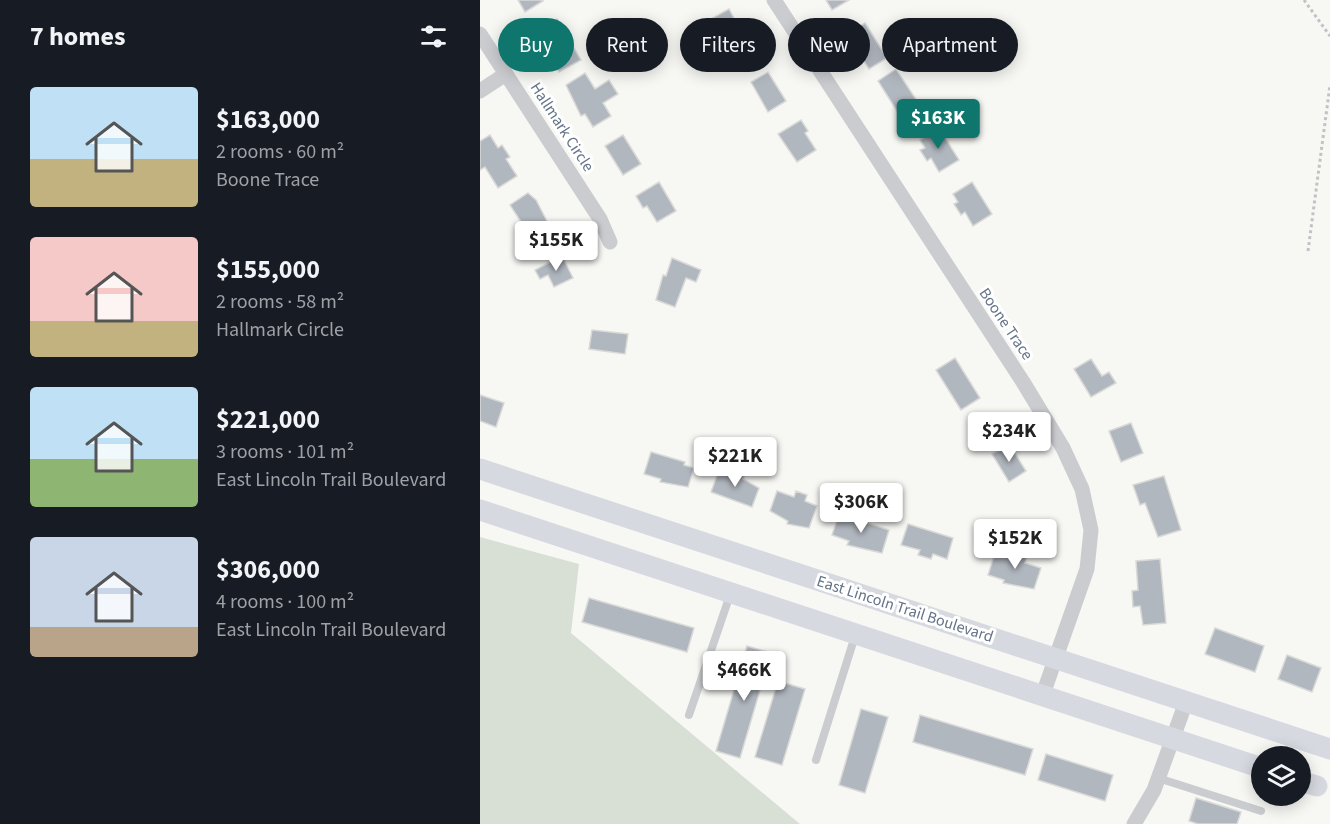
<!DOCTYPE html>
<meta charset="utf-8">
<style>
:root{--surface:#171b24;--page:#20242c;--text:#f1f3f6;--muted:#9ea1a6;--accent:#0f766e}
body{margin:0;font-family:"Source Sans 3",sans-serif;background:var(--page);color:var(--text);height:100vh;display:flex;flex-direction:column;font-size:22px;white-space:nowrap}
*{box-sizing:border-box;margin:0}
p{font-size:20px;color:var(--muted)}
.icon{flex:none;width:33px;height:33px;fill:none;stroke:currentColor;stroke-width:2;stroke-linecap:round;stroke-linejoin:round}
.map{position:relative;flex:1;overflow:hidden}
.drawer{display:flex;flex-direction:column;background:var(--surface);width:480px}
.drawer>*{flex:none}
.hud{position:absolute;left:18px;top:18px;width:570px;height:54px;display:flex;gap:12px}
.tools{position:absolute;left:771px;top:746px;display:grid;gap:12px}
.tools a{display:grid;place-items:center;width:60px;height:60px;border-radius:50%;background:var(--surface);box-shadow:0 3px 15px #0003;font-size:30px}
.price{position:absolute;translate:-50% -51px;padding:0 14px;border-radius:6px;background:#fff;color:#222;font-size:20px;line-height:39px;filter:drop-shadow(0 2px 3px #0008)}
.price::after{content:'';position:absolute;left:50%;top:36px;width:18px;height:14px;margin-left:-9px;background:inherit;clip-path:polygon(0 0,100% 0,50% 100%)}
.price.on{background:var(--accent);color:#fff}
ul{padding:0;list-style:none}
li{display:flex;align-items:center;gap:18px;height:150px;padding:0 30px}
li span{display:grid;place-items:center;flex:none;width:168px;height:120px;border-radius:6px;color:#555}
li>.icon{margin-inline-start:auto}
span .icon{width:72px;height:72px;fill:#fffc;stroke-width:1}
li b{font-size:26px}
h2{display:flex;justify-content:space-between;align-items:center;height:72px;padding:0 30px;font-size:26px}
.tag{padding:0 21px;border-radius:27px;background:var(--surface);box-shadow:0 3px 15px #0003;font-size:21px;line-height:54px}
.tag.on{background:var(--accent);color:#fff}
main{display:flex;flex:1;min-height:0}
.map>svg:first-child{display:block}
.green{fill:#d8e0d5}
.building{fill:#b1b7bf;stroke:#d9d9d7;stroke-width:1.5}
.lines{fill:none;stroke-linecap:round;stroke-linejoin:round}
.path{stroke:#c0c2c5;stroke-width:3;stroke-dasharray:3 3;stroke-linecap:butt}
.lane{stroke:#caccd0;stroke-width:8}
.street{stroke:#caccd0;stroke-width:15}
.secondary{stroke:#d6dae0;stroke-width:21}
.labels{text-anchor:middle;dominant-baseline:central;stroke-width:6;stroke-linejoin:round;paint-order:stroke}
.street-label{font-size:16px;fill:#647388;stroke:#fff}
</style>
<main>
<section class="drawer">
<h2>7 homes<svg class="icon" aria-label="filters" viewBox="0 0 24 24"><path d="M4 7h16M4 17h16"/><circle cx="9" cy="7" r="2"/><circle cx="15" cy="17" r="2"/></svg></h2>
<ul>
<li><span style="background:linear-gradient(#bfe0f5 60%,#c2b280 0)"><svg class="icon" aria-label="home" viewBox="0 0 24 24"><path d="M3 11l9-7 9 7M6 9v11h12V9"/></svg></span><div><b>$163,000</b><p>2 rooms · 60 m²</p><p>Boone Trace</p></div></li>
<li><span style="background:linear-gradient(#f6c9c9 70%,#c2b280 0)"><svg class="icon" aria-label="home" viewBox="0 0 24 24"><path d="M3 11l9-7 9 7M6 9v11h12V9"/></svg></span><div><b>$155,000</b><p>2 rooms · 58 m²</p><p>Hallmark Circle</p></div></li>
<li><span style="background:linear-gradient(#bfe0f5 60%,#8fb573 0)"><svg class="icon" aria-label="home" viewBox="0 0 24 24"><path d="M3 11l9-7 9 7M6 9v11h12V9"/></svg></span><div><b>$221,000</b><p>3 rooms · 101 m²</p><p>East Lincoln Trail Boulevard</p></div></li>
<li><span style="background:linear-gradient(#c9d6e8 75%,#b9a48a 0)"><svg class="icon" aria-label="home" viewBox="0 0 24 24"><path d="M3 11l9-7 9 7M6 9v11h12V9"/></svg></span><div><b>$306,000</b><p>4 rooms · 100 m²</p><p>East Lincoln Trail Boulevard</p></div></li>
</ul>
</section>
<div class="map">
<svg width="850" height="824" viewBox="0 0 850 824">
<rect width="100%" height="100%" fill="#f7f8f4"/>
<path class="green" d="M 0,537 L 99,564 L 91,633 L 320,824 L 0,824 Z"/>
<g class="building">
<path d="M 38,0 L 63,0 L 63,1 L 45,12 Z"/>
<path d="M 346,0 L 369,0 L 352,10 Z"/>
<path d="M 249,9 L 257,24 L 263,21 L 269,32 L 265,34 L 275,52 L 242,70 L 227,41 L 238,35 L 229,20 Z"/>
<path d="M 77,19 L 101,60 L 79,72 L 56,31 Z"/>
<path d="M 385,23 L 407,58 L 389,69 L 367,34 Z"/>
<path d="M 416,69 L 441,107 L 422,119 L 398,81 Z"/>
<path d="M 288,72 L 306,101 L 288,112 L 271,82 Z"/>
<path d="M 105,73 L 115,89 L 129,80 L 138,94 L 123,103 L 131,116 L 113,127 L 105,114 L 101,116 L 86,85 Z"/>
<path d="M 321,120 L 328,131 L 325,133 L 336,150 L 317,162 L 298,134 Z"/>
<path d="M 459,128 L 479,160 L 459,172 L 451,158 L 447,161 L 440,150 L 445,148 L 440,140 Z"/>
<path d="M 10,135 L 18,148 L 22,145 L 30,157 L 26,159 L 37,176 L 18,188 L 5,167 L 0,170 L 0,141 Z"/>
<path d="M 143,135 L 161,164 L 143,175 L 125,146 Z"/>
<path d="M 179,182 L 196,211 L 177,222 L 167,206 L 163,208 L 156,196 Z"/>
<path d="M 492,182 L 512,214 L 493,226 L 485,212 L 481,215 L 474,204 L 478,202 L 473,194 Z"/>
<path d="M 48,193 L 56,200 L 70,227 L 52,239 L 30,205 Z"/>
<path d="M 82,256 L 93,278 L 74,287 L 68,275 L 60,279 L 55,270 Z"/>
<path d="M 192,258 L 221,270 L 216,282 L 206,278 L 195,307 L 176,300 L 183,275 L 186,276 Z"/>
<path d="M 112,330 L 148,334 L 145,354 L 109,349 Z"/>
<path d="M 475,358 L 500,398 L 481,410 L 456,370 Z"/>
<path d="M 611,359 L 622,376 L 629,372 L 636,383 L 611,397 L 594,369 Z"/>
<path d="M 0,395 L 24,403 L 16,427 L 0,421 Z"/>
<path d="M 651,423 L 663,453 L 641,462 L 629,431 Z"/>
<path d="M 529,444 L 546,471 L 529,482 L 512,454 Z"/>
<path d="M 171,452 L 205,462 L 204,465 L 214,468 L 208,487 L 180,482 L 181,479 L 164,474 Z"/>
<path d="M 239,470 L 255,475 L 257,470 L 266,472 L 263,479 L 279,488 L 272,507 L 231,492 Z"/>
<path d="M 684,476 L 701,530 L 678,537 L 665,503 L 660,505 L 653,485 Z"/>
<path d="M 297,491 L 314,497 L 316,491 L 327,495 L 325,501 L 337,506 L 329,528 L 307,524 L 308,521 L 290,511 Z"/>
<path d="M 359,514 L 409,530 L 402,553 L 367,545 L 369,541 L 352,535 Z"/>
<path d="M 428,524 L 473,538 L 467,559 L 453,554 L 451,559 L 438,555 L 440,550 L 421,545 Z"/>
<path d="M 536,549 L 548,553 L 545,563 L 561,568 L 554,589 L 523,583 L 524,580 L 508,575 L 515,553 L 533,559 Z"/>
<path d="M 680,559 L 686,623 L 663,625 L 660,606 L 653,607 L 652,591 L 658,590 L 656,561 Z"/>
<path d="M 109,598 L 214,628 L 207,652 L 102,622 Z"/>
<path d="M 735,628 L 784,646 L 775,672 L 725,654 Z"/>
<path d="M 267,646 L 291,653 L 260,758 L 236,751 Z"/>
<path d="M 807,655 L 841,668 L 832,692 L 798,679 Z"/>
<path d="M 298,681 L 325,689 L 302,765 L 275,757 Z"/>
<path d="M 381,709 L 408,717 L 385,793 L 359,785 Z"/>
<path d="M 440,715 L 553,749 L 545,775 L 433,742 Z"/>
<path d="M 566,754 L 633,775 L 625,801 L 558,780 Z"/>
<path d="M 716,798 L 761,812 L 757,824 L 718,824 L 709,821 Z"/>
</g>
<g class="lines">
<g class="path">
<path d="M 824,0 L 850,36"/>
<path d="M 828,251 L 850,85"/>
</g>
<g class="lane">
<path d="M 209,715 L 250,595"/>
<path d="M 336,760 L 375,636"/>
<path d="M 678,778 L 781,811"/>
</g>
<g class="street">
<path d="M 294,0 L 543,382 L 583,448 L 602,489 L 611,530 L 607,569 L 562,697"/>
<path d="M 0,34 L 120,219 L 130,242"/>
<path d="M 0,91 L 26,74"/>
<path d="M 654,824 L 674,790 L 706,702"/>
</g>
<g class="secondary">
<path d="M 0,469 L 850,749"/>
<path d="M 0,510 L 782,768"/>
<path d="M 820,781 L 837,786"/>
</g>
</g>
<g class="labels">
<g class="street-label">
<text transform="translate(82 127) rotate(57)">Hallmark Circle</text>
<text transform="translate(526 324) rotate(56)">Boone Trace</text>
<text transform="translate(425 609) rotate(18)">East Lincoln Trail Boulevard</text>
</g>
</g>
</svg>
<div class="tools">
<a><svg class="icon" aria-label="layers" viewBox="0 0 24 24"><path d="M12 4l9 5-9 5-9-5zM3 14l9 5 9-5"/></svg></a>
</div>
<b class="price on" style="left:458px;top:150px">$163K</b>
<b class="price" style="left:76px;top:272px">$155K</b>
<b class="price" style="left:529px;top:463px">$234K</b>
<b class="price" style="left:255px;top:488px">$221K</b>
<b class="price" style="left:381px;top:534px">$306K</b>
<b class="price" style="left:535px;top:570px">$152K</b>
<b class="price" style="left:264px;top:702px">$466K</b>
<div class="hud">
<a class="tag on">Buy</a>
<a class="tag">Rent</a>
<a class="tag">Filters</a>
<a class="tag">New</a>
<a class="tag">Apartment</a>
</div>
</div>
</main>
